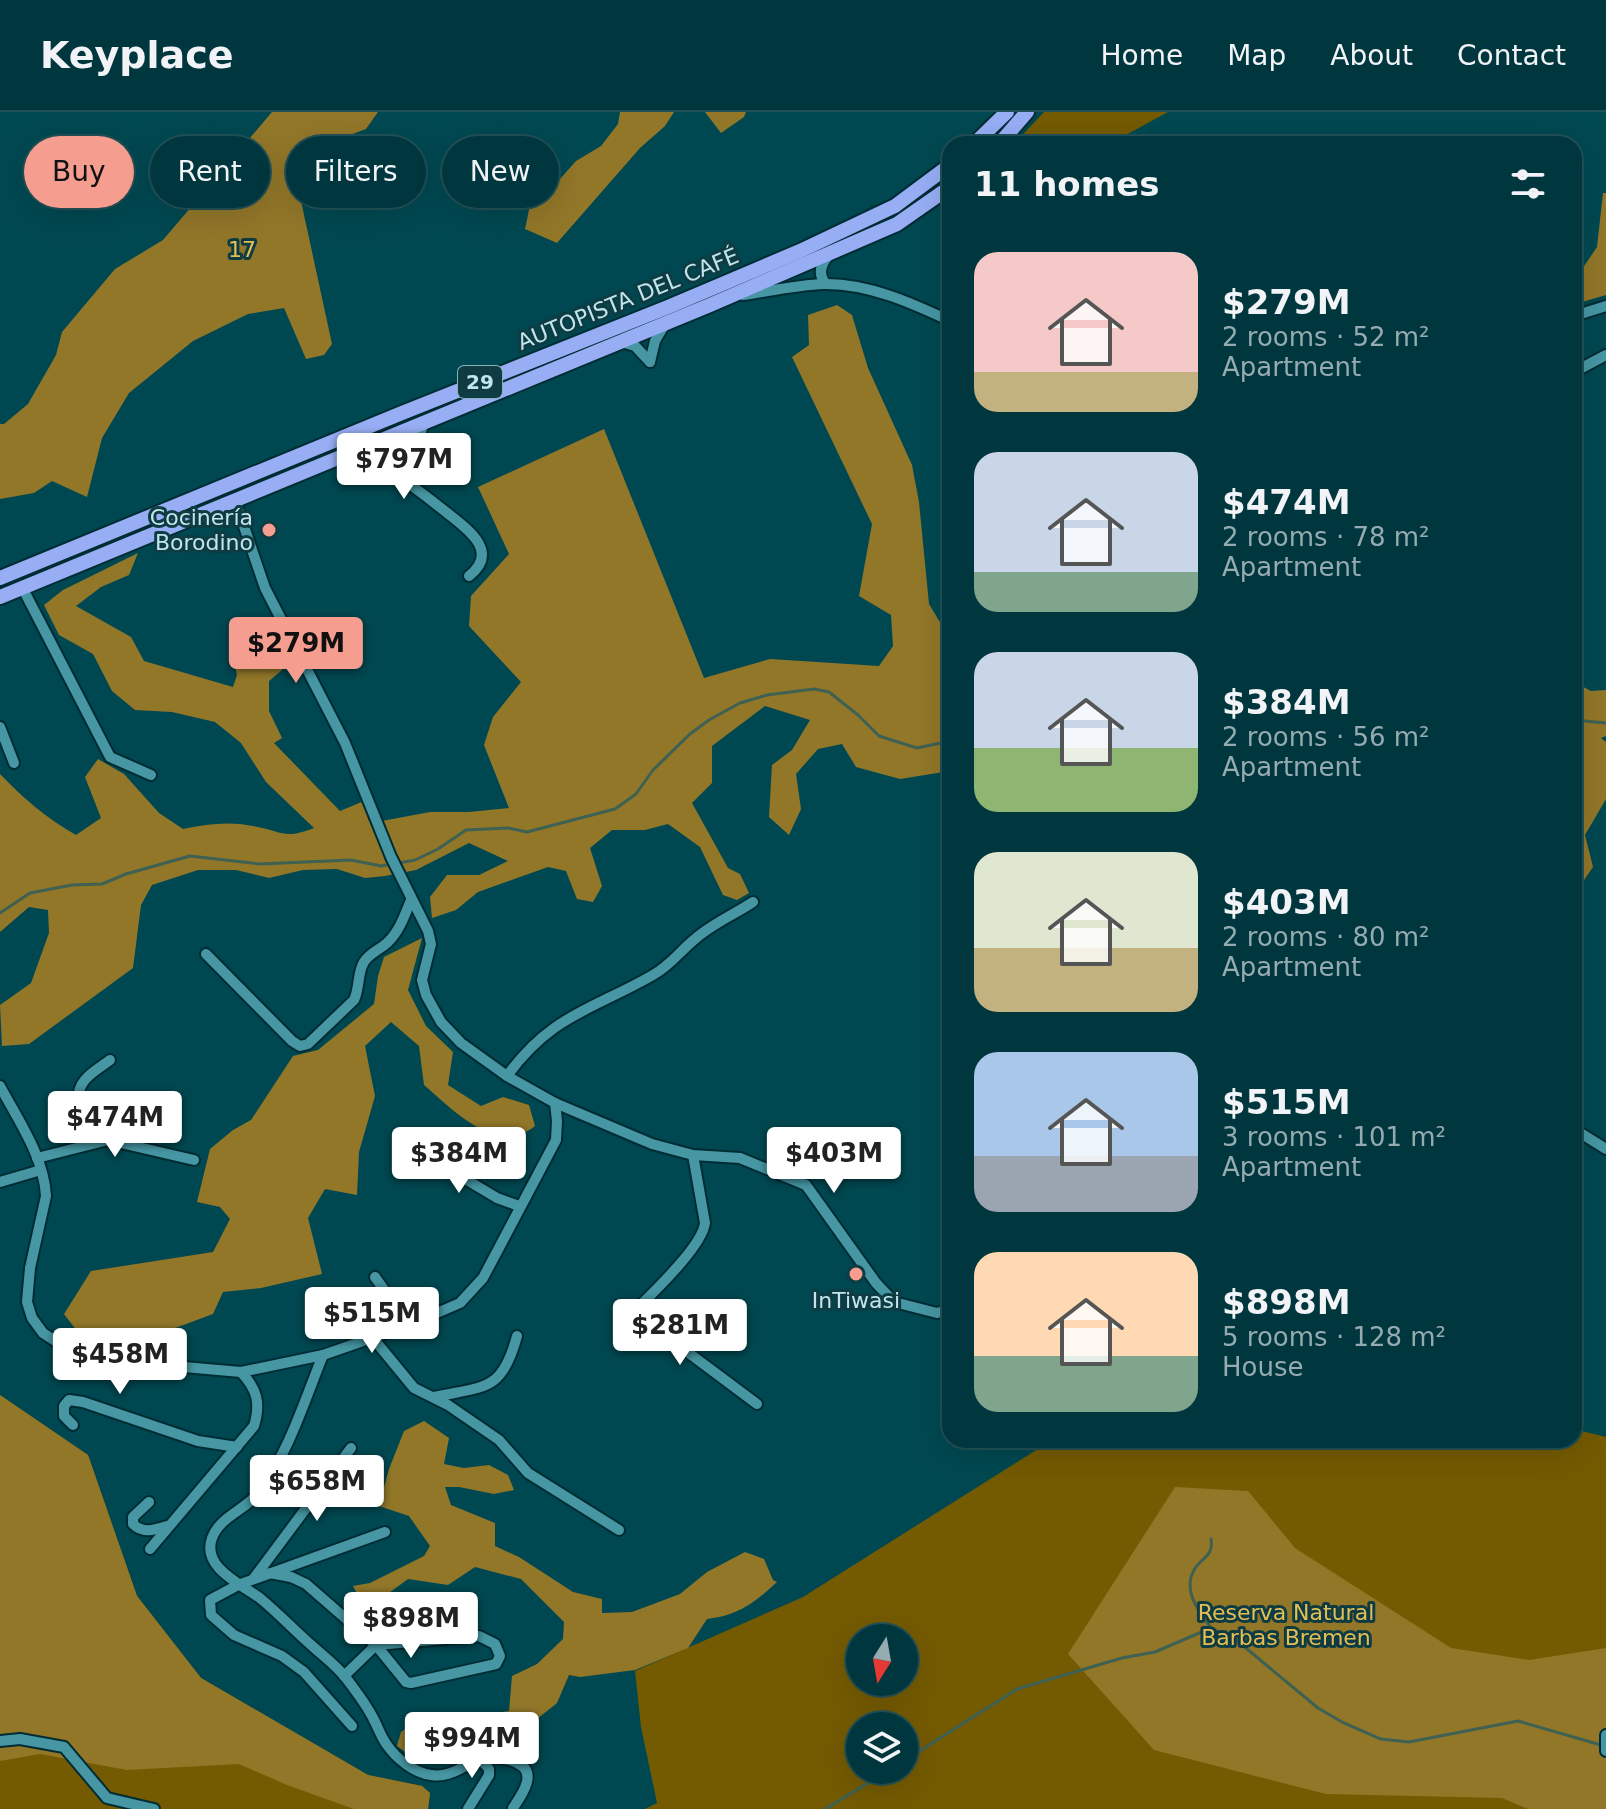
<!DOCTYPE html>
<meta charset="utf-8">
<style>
:root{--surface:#00363d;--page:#0e4148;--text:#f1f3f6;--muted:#95abb0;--line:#225057;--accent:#f59d8e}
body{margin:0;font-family:"DejaVu Sans",sans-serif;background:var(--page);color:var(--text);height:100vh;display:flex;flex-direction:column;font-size:30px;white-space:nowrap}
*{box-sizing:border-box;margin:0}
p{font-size:26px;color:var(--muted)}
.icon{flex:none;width:44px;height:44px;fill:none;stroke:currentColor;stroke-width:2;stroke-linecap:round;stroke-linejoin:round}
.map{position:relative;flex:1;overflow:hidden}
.side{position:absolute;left:942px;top:24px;width:640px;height:1312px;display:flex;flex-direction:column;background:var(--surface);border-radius:24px;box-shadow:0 8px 32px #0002,0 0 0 2px var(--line)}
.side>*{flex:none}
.banner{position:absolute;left:24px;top:24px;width:760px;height:72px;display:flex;gap:16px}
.needle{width:52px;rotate:191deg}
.buttons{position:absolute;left:846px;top:1512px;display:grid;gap:16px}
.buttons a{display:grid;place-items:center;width:72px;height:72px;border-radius:50%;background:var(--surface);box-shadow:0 8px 32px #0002,0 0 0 2px var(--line);font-size:40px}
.price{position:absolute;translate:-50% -68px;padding:0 18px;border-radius:8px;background:#fff;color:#222;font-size:26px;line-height:52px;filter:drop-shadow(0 2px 4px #0008)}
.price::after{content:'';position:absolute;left:50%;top:48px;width:24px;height:18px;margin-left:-12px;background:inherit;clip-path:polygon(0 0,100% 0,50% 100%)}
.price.current{background:var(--accent);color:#111}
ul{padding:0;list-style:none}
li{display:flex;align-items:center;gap:24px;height:200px;padding:0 32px}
li span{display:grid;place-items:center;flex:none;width:224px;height:160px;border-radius:24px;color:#555}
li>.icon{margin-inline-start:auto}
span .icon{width:96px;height:96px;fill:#fffc;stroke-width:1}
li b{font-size:34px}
h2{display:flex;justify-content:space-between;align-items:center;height:96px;padding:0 32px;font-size:34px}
.tag{padding:0 28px;border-radius:36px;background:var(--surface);box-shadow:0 8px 32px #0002,0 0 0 2px var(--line);font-size:28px;line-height:72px}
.tag.current{background:var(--accent);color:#111}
header{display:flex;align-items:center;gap:48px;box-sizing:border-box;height:112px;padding:0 40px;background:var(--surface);border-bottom:2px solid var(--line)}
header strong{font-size:38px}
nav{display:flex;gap:44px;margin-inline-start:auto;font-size:28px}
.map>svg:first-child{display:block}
.green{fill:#745a00;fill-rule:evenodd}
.forest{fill:#927729}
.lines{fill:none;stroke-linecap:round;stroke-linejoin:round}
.stream{stroke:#3e6153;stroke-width:3}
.minor-casing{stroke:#002c33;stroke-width:14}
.highway-casing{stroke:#002c33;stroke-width:18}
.minor{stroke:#4696a3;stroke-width:10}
.highway{stroke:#97aef5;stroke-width:14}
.poi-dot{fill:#f59d8e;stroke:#0f3b42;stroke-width:3}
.labels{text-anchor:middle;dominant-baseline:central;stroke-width:6;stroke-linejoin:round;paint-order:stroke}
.shield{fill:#0f3b42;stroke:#8bb2b9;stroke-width:2}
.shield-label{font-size:20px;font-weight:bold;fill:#c0e5ec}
.park-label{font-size:22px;fill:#e4be54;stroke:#0f3b42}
.street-label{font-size:22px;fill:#c0e5ec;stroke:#0f3b42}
.poi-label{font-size:22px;fill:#c0e5ec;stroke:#0f3b42;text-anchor:end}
</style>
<header>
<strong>Keyplace</strong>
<nav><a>Home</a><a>Map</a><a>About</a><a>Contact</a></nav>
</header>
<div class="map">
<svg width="1606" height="1697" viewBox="0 0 1606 1697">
<rect width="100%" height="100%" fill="#004851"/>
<g class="green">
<path d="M 1044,0 L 1168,0 L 1124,24 L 1132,32 L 1014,32 Z"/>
<path d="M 0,1283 L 88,1343 L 137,1484 L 201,1566 L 368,1663 L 422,1674 L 430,1681 L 428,1697 L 0,1697 Z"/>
<path d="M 1574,1317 L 1606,1325 L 1606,1697 L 645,1697 L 657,1691 L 641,1615 L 635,1559 L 803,1485 L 1052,1328 L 1574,1328 ZM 860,1526 L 904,1526 L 904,1570 L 860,1570 ZM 860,1614 L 904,1614 L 904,1658 L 860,1658 Z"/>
</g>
<g class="forest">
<path d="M 272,0 L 378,0 L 366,17 L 323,33 L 301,89 L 332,232 L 324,243 L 306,247 L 284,196 L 248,202 L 193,229 L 129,281 L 102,326 L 87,385 L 52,369 L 34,381 L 0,387 L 0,312 L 4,312 L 28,292 L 56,243 L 62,220 L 115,157 L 163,128 Z"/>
<path d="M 620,0 L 674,0 L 665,14 L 640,36 L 557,131 L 525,117 L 530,93 L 552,76 L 576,49 L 601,34 L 618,12 Z"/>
<path d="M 705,0 L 746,0 L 744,5 L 721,21 Z"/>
<path d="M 1603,81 L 1606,81 L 1606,183 L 1582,190 L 1574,169 L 1597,135 Z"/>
<path d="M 837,193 L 852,203 L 868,256 L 912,353 L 919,390 L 929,492 L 950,527 L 950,659 L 900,667 L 856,655 L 842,632 L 818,637 L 796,662 L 801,697 L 789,723 L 769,705 L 772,653 L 792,638 L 810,608 L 765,594 L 712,634 L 712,671 L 692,691 L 728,756 L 740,762 L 749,781 L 737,788 L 723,783 L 700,735 L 668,712 L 645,718 L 612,718 L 590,736 L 602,774 L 593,790 L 577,787 L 566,759 L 548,755 L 478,780 L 456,798 L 432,806 L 430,785 L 447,763 L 479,763 L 508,749 L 469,731 L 416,758 L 385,764 L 365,766 L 337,757 L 303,758 L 269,766 L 236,758 L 198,758 L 152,773 L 141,793 L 133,856 L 29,932 L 2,934 L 0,893 L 31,871 L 49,821 L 48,798 L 29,795 L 0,820 L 0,662 C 24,687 46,706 76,723 L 101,706 L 85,665 L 98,647 L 124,662 L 159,701 L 183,717 C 207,712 229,709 253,714 C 282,719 284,728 314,716 L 266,670 L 241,631 L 215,610 L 172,600 L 135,598 L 112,579 L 93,542 L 59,523 L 44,493 L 63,478 L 138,441 L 129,463 L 101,475 L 76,494 L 131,525 L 144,549 L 233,575 L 237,563 L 231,538 L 239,521 L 252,516 L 262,520 L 269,540 L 281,543 L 282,558 L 269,569 L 269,599 L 282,626 L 274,631 L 340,699 L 364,689 L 371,711 L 430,700 L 469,700 L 509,696 L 484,633 L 493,605 L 521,570 L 469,514 L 471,484 L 509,442 L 478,375 L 604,317 L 704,566 L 770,547 L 879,554 L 893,534 L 891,503 L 859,484 L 872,412 L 792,245 L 809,233 L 808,203 Z"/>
<path d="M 1574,570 L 1591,579 L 1606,578 L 1606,624 L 1601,626 L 1606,630 L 1606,687 L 1585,723 L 1593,755 L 1582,771 L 1574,770 Z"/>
<path d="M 422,826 L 408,878 L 426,914 L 453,940 L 448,973 L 481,994 L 503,985 L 529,993 L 535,1014 C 497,1045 452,997 424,973 L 419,934 L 391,910 L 365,934 L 375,984 L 359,1040 L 357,1083 L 325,1077 L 308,1106 L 322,1162 L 261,1176 L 223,1180 L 213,1202 L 170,1218 L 111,1221 L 77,1219 L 64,1202 L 91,1159 L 213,1140 L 230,1107 L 220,1095 L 197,1090 L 210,1037 L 233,1018 L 251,1008 L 293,944 L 318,938 L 374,892 L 378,864 L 384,845 Z"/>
<path d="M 0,1283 L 88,1343 L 137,1484 L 201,1566 L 368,1663 L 422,1674 L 430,1681 L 428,1697 L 354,1697 L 287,1673 L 239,1652 L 127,1658 L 40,1642 L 0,1649 Z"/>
<path d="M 424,1309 L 449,1326 L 444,1352 L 464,1356 L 489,1353 L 508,1363 L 514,1378 L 494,1382 L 459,1375 L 445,1375 L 451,1393 L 495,1411 L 495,1434 L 519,1445 L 573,1480 L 602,1487 L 602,1501 L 632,1500 L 680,1482 L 707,1460 L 745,1440 L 764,1447 L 773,1468 L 777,1470 C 754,1491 739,1503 707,1507 L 688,1536 L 635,1558 L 580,1565 L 569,1563 L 557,1591 L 532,1611 L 527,1638 C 500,1634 471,1633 448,1650 L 415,1647 L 397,1634 L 401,1620 L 413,1612 L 509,1599 L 512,1564 L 537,1552 L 563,1527 L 564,1510 L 521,1467 L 475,1455 L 448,1473 L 408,1467 L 378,1489 L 360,1487 L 353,1474 L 370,1471 L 424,1444 L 430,1434 L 409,1404 L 379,1394 L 389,1357 L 404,1319 Z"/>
<path d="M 1175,1375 L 1248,1379 L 1295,1436 L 1451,1536 L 1529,1548 L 1606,1536 L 1606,1697 L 1528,1697 L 1502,1686 L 1326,1682 L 1154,1638 L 1068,1542 Z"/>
</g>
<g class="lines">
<g class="stream">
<path d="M 1574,608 L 1606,611"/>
<path d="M 399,751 L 415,748 L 438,737 L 466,718 L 508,716 L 527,720 L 615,697 L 636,682 L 653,658 L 690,622 L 709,608 L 740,591 L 767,583 L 814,577 L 829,580 L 858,603 L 879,624 L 917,636 L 950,629"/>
<path d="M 0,801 L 30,781 L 72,773 L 102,772 L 126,762 L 190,744 L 260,752 L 351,748 L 381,754 L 391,752"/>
<path d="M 1211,1516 C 1199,1499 1182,1479 1194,1458 C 1201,1445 1214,1445 1211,1427"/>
<path d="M 904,1649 L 1017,1577 L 1122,1546 L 1155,1540 L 1211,1516 L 1235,1527 L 1318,1596 L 1342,1610 L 1381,1627 L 1409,1630 L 1518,1609 L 1601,1633"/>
<path d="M 825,1697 L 890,1658"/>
</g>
<g class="minor-casing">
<g id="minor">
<path d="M 826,172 C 817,162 821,152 829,143"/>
<path d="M 743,183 C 770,179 797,173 824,172 C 867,171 912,191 950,209"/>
<path d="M 1574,204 L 1606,194"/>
<path d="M 621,230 L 635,234 L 650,250"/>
<path d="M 650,250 L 655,229 L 665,212"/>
<path d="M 1574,260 L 1606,243"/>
<path d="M 424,310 L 407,365 L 410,373 C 423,381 434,391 446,400 C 466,416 501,439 469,464"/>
<path d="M 235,388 L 265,476 L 345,631 L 391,745 L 428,819 L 431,832 L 422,868 L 426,883 L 441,910 L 461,931 L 507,964 L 555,991 L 652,1032 L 693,1043 L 740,1046 L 806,1073 L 876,1171 L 894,1190 L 937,1201 L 950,1197"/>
<path d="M 23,477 L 110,645 L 151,663"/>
<path d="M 0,615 L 14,651"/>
<path d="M 206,842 L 292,929 L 300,934 L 308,932 L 354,888 C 360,876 357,861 364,850 C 370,840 382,837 389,829 C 400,818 405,802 411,788"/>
<path d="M 507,964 C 551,903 592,898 653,863 C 671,853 680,839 695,827 C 712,812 735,802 753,790"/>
<path d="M 0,974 C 18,1008 44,1045 46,1084 L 30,1156 L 27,1190 L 32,1206 L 43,1221 L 60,1232 L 76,1237 L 96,1236 L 116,1239 L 161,1253 L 241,1260 L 323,1243 L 409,1213 L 460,1191 L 483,1166 L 556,1028 L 557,1009 L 555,991"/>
<path d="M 1574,1017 L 1606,1037"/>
<path d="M 108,1028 L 79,987 C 76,968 97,958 110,948"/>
<path d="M 415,1037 L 497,1086 L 519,1094"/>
<path d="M 693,1043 L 705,1111 C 702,1136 647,1186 628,1206 L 633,1215 L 674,1230 L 757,1292"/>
<path d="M 37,1046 L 108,1028 L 194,1048"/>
<path d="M 0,1070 L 41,1058"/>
<path d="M 375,1165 L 409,1213"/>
<path d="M 372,1225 L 414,1276 L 448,1293 L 499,1328 L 528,1361 L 619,1418"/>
<path d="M 323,1243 C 304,1290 289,1340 259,1380 C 246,1398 220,1404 212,1426 C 201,1456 243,1473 261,1487 C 278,1501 294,1518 310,1532 C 322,1543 336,1553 346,1566 C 355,1578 366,1592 373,1606 C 378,1615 381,1625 387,1633 C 396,1646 414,1661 431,1663 C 462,1668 476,1632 517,1651 C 539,1660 521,1684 513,1696"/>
<path d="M 434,1285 C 485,1274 502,1280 517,1224"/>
<path d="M 73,1313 L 64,1304 L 64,1294 L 69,1288 L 83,1290 L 198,1329 L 237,1335"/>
<path d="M 149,1390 L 133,1405 L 133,1412 C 143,1422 154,1418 167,1414"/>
<path d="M 150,1437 L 254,1314 C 261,1291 257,1277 241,1260"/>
<path d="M 270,1461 L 291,1465 L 306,1472 L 376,1533 L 479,1524 L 495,1532 L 500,1544 L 496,1552 L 411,1571 L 406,1570 L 376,1533 L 344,1564"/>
<path d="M 254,1466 L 351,1336"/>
<path d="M 352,1614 L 304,1560 L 282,1544 L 234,1523 L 211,1503 L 210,1488 L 238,1473 L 385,1420"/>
<path d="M 1606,1623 L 1606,1639"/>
<path d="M 0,1629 L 20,1627 L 64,1635 L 107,1686 L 154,1697"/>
<path d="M 468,1697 L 489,1663 L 489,1657 L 479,1646"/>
</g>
</g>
<g class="highway-casing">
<g id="highway">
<path d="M 974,32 L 1007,0"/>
<path d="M 999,32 L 1027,0"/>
<path d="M 0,466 L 402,301 L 668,195 L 800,139 L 895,94 L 950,53"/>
<path d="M 0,485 L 710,193 L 897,112 L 950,75"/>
</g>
</g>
<use href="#minor" class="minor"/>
<use href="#highway" class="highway"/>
</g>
<g class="poi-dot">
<circle cx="269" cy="418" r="8"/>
<circle cx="856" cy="1162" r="8"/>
</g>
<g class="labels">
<rect class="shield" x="458" y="254" width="44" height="32" rx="6"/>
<g class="shield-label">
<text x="480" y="270">29</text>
</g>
<g class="park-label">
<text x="242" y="137">17</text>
<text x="1286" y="1500">Reserva Natural<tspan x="1286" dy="25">Barbas Bremen</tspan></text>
</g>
<g class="street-label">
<text transform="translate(628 187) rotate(-22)">AUTOPISTA DEL CAFÉ</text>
</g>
<g class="poi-label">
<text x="253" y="405">Cocinería<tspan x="253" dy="25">Borodino</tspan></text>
<text x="856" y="1188" text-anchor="middle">InTiwasi</text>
</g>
</g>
</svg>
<div class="buttons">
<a><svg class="needle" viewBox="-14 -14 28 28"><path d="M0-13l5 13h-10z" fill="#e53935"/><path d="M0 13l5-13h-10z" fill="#95abb0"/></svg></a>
<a><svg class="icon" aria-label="layers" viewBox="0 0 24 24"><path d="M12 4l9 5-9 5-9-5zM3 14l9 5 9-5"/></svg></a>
</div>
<b class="price" style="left:404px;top:389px">$797M</b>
<b class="price current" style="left:296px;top:573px">$279M</b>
<b class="price" style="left:115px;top:1047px">$474M</b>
<b class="price" style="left:459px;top:1083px">$384M</b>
<b class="price" style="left:834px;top:1083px">$403M</b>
<b class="price" style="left:372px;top:1243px">$515M</b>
<b class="price" style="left:680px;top:1255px">$281M</b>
<b class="price" style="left:120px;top:1284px">$458M</b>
<b class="price" style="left:317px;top:1411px">$658M</b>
<b class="price" style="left:411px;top:1548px">$898M</b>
<b class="price" style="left:472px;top:1668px">$994M</b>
<div class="banner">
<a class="tag current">Buy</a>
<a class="tag">Rent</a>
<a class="tag">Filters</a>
<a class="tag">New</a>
</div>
<section class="side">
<h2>11 homes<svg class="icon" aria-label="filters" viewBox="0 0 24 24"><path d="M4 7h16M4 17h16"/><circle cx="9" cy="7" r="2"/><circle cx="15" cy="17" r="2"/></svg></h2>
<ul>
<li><span style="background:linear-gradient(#f6c9c9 75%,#c2b280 0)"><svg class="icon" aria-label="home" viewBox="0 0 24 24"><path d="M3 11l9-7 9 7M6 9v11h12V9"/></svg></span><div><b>$279M</b><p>2 rooms · 52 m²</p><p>Apartment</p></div></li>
<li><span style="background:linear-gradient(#c9d6e8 75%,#7fa58c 0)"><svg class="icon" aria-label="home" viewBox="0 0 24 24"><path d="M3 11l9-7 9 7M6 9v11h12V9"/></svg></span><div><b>$474M</b><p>2 rooms · 78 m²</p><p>Apartment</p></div></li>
<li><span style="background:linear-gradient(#c9d6e8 60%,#8fb573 0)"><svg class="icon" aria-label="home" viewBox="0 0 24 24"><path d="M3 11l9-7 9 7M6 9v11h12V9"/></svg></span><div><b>$384M</b><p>2 rooms · 56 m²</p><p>Apartment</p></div></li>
<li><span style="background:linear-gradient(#dfe7d0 60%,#c2b280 0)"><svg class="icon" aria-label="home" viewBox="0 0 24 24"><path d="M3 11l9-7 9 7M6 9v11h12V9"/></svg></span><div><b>$403M</b><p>2 rooms · 80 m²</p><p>Apartment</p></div></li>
<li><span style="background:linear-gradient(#a9c7e8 65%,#9aa5b1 0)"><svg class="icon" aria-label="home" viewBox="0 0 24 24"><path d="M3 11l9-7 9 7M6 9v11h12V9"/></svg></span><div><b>$515M</b><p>3 rooms · 101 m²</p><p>Apartment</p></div></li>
<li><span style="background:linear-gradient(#ffd9b3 65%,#7fa58c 0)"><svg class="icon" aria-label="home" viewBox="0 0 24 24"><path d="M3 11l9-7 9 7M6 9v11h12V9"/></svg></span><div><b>$898M</b><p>5 rooms · 128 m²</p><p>House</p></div></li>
</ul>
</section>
</div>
